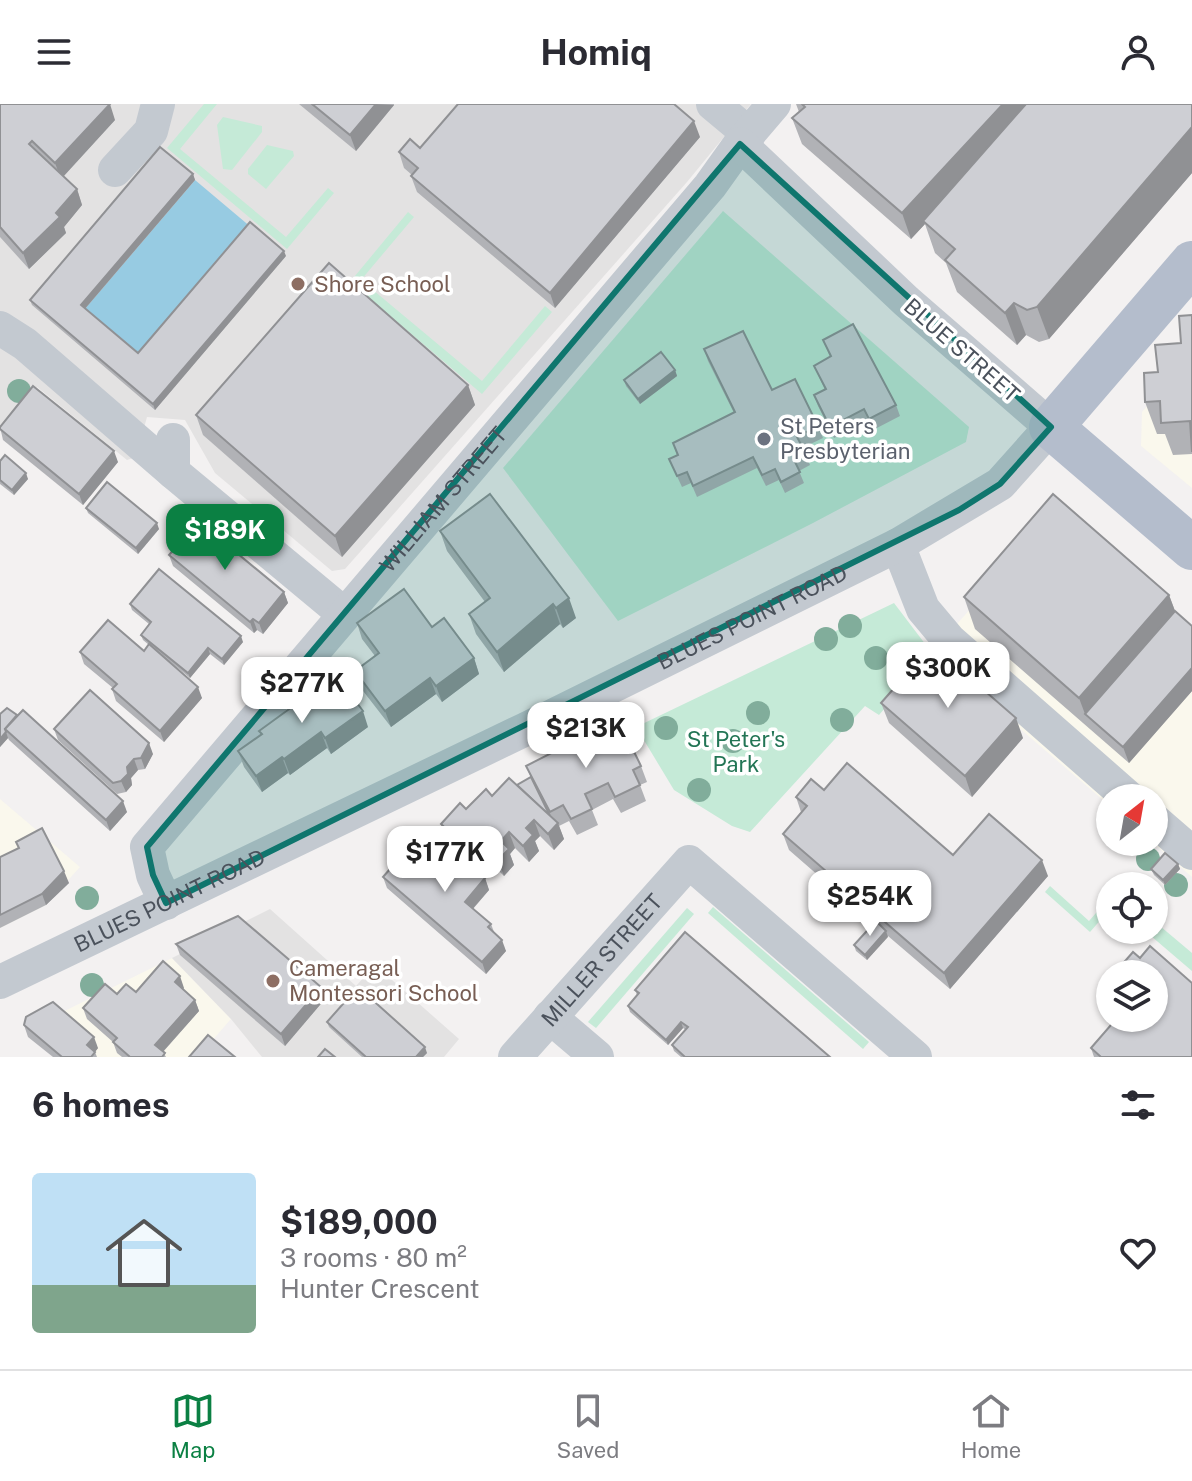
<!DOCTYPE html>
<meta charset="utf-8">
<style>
:root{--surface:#fff;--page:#f7f7f7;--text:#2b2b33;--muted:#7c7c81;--line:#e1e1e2;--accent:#0b8043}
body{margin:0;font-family:"Public Sans",sans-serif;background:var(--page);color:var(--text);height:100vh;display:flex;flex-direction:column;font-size:30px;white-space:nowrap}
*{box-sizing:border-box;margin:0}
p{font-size:26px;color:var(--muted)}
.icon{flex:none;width:44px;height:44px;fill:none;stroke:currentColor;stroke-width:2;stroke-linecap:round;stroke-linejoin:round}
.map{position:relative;height:953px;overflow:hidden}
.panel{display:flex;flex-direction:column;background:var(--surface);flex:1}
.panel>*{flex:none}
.needle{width:52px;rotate:31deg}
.fabs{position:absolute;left:1096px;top:680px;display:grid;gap:16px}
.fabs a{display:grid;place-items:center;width:72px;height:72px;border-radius:50%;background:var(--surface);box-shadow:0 2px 6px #0004;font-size:40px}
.price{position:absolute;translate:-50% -68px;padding:0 18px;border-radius:16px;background:#fff;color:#222;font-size:26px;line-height:52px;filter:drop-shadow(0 2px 4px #0008)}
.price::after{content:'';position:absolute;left:50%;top:48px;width:24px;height:18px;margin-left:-12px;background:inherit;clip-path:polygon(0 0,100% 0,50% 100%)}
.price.active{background:var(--accent);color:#fff}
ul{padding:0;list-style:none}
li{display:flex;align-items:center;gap:24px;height:200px;padding:0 32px}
li span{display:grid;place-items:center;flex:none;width:224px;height:160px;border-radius:8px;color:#555}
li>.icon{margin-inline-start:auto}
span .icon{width:96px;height:96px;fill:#fffc;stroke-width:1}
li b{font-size:34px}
h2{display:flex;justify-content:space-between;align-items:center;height:96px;padding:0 32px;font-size:34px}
header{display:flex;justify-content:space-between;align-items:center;height:104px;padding:0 32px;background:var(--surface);font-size:36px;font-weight:700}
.menu{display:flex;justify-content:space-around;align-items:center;height:112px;border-top:2px solid var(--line);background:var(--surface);font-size:22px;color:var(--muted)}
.menu a{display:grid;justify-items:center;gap:4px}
.menu .active{color:var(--accent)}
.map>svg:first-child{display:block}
.commercial{fill:#faf8ed}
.education{fill:#e3e2e2}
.green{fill:#c5ead7}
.water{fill:#97cbe2}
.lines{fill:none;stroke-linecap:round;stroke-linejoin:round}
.minor{stroke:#c3c9d0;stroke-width:34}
.major{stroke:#b4bdcc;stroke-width:44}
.tree{fill:#81ad9b}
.wall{fill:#b1b2b6}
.shaded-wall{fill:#909194}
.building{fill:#cecfd4;stroke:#909194;stroke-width:2}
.marked{fill:#0f766e;fill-opacity:0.2;stroke:#0f766e;stroke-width:6;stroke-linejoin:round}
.education-dot{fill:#8d6e63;stroke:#fff;stroke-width:3}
.worship-dot{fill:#6b7280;stroke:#fff;stroke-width:3}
.labels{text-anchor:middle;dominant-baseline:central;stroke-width:7;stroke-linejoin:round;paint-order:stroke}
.education-label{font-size:22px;fill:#785e54;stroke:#fff;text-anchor:start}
.street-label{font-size:22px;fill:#4b525c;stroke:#fff}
.worship-label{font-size:22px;fill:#5b616d;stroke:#fff;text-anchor:start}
.park-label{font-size:22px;fill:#237555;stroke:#fff}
</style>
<header><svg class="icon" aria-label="menu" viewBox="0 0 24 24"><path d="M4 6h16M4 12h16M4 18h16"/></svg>Homiq<svg class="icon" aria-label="person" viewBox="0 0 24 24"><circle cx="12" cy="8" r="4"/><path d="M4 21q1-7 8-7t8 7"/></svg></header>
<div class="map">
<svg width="1192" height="953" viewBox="0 0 1192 953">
<rect width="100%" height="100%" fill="#f3f1f1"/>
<g class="commercial">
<path d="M 1192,249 L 1192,384 L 1141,342 L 1142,308 Z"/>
<path d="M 1056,406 L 1192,523 L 1192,773 L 1152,738 L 1154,738 L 1154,694 L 1110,694 L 1110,702 L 932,549 Z"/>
<path d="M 0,695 L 80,763 L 46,801 L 0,824 Z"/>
<path d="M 172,854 L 231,915 L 198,953 L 57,953 L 26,926 Z"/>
</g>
<g class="education">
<path d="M 0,0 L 751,0 L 687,78 L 345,465 L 332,467 L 215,369 L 185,316 L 147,313 L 136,353 L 127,356 L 37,283 L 0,328 Z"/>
<path d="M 270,805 L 356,882 L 375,861 L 459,935 L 444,953 L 262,953 L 231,915 L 172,854 Z"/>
</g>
<g class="green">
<path d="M 204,0 L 217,0 L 180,45 L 286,133 L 328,84 L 334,89 L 287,145 L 167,44 Z"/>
<path d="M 223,13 L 262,22 L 262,28 L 232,66 L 223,65 L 217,21 Z"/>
<path d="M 267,41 L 293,47 L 294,52 L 266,85 L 248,70 L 248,65 Z"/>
<path d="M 723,107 L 969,323 L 966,338 L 813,419 L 618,517 L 503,364 Z"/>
<path d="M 408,108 L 414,113 L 361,176 L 482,277 L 545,202 L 552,208 L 482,290 L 350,178 Z"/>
<path d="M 894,499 L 932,549 L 879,611 L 865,602 L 750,728 L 732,722 L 674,686 L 636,623 Z"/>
<path d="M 1050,782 L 1089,817 L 1110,793 L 1110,805 L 1090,828 L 1045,788 Z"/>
<path d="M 713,803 L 869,938 L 863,945 L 708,809 Z"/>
<path d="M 687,804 L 694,810 L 596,924 L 588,918 Z"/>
<path d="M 1154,817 L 1192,849 L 1192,867 L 1144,826 L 1154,826 Z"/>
</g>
<path class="water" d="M 195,76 L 252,124 L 140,255 L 83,207 Z"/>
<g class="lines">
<g class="minor">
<path d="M 713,0 L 749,30"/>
<path d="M 115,66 L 151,27 L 158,0"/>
<path d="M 0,224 L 25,240 L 173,368"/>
<path d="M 173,336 L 173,368 L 344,510"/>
<path d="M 898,441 L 923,505 L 949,536 L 1129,694"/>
<path d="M 1154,716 L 1192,749"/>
<path id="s1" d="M 166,799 L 153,771 L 147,743 L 710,82 L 740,40 L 774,0"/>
<path id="s2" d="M 0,878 L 526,625 L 898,441 L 1000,380 L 1051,323 L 906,197 L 740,40"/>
<path d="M 550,913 L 597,953"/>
<path id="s3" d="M 515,953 L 689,758 L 915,953"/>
</g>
<path class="major" d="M 1192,159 L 1051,323 L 1192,444"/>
</g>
<g class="tree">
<circle cx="19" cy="287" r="12"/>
<circle cx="850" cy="522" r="12"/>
<circle cx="826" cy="535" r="12"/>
<circle cx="876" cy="554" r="12"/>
<circle cx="900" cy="561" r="12"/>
<circle cx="758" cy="609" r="12"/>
<circle cx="842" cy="616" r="12"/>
<circle cx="666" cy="624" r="12"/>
<circle cx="733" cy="637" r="12"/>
<circle cx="699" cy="686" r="12"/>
<circle cx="1148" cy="755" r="12"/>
<circle cx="1176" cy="781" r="12"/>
<circle cx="87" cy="794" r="12"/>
<circle cx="92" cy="881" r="12"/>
</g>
<g class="wall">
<path d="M 0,0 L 115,16 L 63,73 L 77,85 L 82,101 L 64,123 L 66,129 L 29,165 L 0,133 Z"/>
<path d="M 299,0 L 394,0 L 394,1 L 356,47 Z"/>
<path d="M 796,0 L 1192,0 L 1192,69 L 1049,235 L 1039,238 L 1026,231 L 1017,241 L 957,188 L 946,159 L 935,149 L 925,120 L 911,135 L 802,40 L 792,14 L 799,8 Z"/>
<path d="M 700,33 L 555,204 L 417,88 L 411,72 L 412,71 L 404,64 L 399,48 L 420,44 Z"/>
<path d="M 193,70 L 195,76 L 85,205 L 138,249 L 286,152 L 155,306 L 32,201 L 30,196 Z"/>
<path d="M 1192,211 L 1192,350 L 1173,351 L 1165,330 L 1157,330 L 1145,298 L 1158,268 L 1181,239 Z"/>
<path d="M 823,236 L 896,301 L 900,312 L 873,326 L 868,316 L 834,334 L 818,302 L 814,291 L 825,286 L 814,262 L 830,253 Z"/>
<path d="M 704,245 L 772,286 L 818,322 L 823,334 L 802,344 L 810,361 L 799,367 L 804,379 L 785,389 L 779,376 L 766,382 L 757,364 L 697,393 L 691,379 L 682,383 L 669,355 L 677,351 L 673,339 L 734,309 L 708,257 Z"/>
<path d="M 675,266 L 677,272 L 640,300 L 626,282 L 624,276 Z"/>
<path d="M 468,281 L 475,301 L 342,453 L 203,331 L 196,311 Z"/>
<path d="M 0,323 L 118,358 L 83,401 L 3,336 Z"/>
<path d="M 0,357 L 28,375 L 14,391 L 0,380 Z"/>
<path d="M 86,404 L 159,425 L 138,450 L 88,409 Z"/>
<path d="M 189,426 L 284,488 L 288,499 L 263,530 L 257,526 L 254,529 L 173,462 L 169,451 L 174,446 L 170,436 Z"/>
<path d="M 440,427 L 576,514 L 563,524 L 560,520 L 504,568 L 476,530 L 469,510 L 485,498 L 447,447 Z"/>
<path d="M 1169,491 L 1175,507 L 1192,522 L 1192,587 L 1129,659 L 975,525 L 964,493 Z"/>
<path d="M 130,500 L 243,538 L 224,561 L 210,550 L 190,574 L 168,556 L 202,594 L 164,638 L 116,597 L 112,585 L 113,584 L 84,560 L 80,548 L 144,547 L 149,541 L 143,536 L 141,531 L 149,520 L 132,506 Z"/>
<path d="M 357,519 L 432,523 L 474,554 L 479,570 L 442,598 L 436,590 L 391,623 L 360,583 L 355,567 L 375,552 L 362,535 Z"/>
<path d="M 881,599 L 1023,634 L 972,693 L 889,619 Z"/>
<path d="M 0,610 L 127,708 L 110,727 L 9,636 L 8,634 L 0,643 Z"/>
<path d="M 368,623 L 331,650 L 327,644 L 290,671 L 288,669 L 262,688 L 244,663 L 238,647 L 261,631 L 259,627 Z"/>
<path d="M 54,625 L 153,650 L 145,665 L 138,666 L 131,674 L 132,681 L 126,688 L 117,690 L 58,636 Z"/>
<path d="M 526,662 L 641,662 L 647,678 L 640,681 L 646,697 L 621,709 L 613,695 L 592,706 L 598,721 L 577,731 L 569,717 L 559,722 L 564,735 L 554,746 L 540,732 L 535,737 L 539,747 L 529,758 L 515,744 L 510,750 L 514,761 L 504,772 L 489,757 L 480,767 L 447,736 L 441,720 L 466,705 L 517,681 L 531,674 Z"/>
<path d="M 824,686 L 953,751 L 1048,772 L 950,885 L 888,832 L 867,856 L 856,847 L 854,841 L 874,820 L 789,746 L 783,730 L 801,708 L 796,693 Z"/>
<path d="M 16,738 L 69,779 L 46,801 L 0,824 L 0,753 L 19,744 Z"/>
<path d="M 422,751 L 485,774 L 489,786 L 473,805 L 491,820 L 494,828 L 506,847 L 486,870 L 387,784 L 383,773 Z"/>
<path d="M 1178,760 L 1180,765 L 1165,781 L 1154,771 L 1151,765 Z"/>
<path d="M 176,840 L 321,883 L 325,895 L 285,942 L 180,851 Z"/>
<path d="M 1150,842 L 1192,879 L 1192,953 L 1094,953 L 1091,944 L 1117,914 L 1154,914 L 1154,870 L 1121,870 L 1119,864 L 1133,848 L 1140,854 Z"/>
<path d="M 184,884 L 183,885 L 195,896 L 199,907 L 163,948 L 166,953 L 122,953 L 117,949 L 113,938 L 87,915 L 83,904 L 117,890 Z"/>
<path d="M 635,886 L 830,953 L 681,953 L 674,947 L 672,941 L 686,926 L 683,924 L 668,941 L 630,908 L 628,902 L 637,891 Z"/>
<path d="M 327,918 L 427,949 L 423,953 L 362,953 L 329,923 Z"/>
<path d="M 24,921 L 98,944 L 95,948 L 97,953 L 53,953 L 28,933 Z"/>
</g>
<g class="shaded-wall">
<path d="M 110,0 L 115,16 L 61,75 L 55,59 Z"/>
<path d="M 376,0 L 394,1 L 356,47 L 350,31 Z"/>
<path d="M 1003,0 L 1036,0 L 923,117 L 925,120 L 911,135 L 902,109 Z"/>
<path d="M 694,17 L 700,33 L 555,204 L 550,189 Z"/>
<path d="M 1192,23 L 1192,69 L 1049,235 L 1037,203 Z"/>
<path d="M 193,70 L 195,76 L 83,207 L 81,201 Z"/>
<path d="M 77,85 L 82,101 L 64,123 L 66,129 L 29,165 L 23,149 Z"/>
<path d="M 284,147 L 286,152 L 155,306 L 153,300 Z"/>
<path d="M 1014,199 L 1026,231 L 1017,241 L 1005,209 Z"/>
<path d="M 675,266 L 677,272 L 640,300 L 638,295 Z"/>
<path d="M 468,281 L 475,301 L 342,453 L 335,432 Z"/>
<path d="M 114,347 L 118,358 L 83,401 L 79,390 Z"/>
<path d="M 26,369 L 28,375 L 14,391 L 12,386 Z"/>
<path d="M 157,419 L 159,425 L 138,450 L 136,444 Z"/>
<path d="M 284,488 L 288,499 L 263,530 L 259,519 Z"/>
<path d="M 1169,491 L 1181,523 L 1085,610 L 1079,594 Z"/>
<path d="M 569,494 L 576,514 L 563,524 L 556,504 Z"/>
<path d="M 553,500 L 560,520 L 504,568 L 497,548 Z"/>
<path d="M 253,515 L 257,526 L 254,529 L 250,518 Z"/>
<path d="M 241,532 L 243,538 L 224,561 L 222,555 Z"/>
<path d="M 208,544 L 210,550 L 190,574 L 188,569 Z"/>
<path d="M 474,554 L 479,570 L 442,598 L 436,582 Z"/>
<path d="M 1192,564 L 1192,587 L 1129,659 L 1123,643 Z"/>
<path d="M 430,574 L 436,590 L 391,623 L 385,607 Z"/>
<path d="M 198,583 L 202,594 L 164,638 L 160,627 Z"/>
<path d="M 363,607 L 368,623 L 331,650 L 325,634 Z"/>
<path d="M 1016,614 L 1023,634 L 972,693 L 965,672 Z"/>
<path d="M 6,628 L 8,634 L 0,643 L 0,635 Z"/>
<path d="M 321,628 L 327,644 L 290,671 L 284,655 Z"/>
<path d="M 149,639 L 153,650 L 145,665 L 141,654 Z"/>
<path d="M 282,653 L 288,669 L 262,688 L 256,672 Z"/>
<path d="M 134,655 L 138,666 L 131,674 L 132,681 L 126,688 L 121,677 L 127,663 Z"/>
<path d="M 123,697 L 127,708 L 110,727 L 106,716 Z"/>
<path d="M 534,716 L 540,732 L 535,737 L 539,747 L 529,758 L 523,742 L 526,724 Z"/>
<path d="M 558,719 L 564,735 L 554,746 L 548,730 Z"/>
<path d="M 509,728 L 515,744 L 510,750 L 514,761 L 504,772 L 498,756 L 501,737 Z"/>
<path d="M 483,741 L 489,757 L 480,767 L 474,751 Z"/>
<path d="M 1042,756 L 1048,772 L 950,885 L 944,869 Z"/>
<path d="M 1178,760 L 1180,765 L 1165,781 L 1163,776 Z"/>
<path d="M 64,767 L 69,779 L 46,801 L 42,790 Z"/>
<path d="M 485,774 L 489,786 L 469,809 L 465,798 Z"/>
<path d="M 886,827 L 888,833 L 867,856 L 865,851 Z"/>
<path d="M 502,836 L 506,847 L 486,870 L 482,858 Z"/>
<path d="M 180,872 L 184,884 L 179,889 L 175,878 Z"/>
<path d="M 321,883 L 325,895 L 285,942 L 281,930 Z"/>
<path d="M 195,896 L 199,907 L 159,952 L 155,941 Z"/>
<path d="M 681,918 L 683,924 L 668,941 L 666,936 Z"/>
<path d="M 94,933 L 98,944 L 91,953 L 87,941 Z"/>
<path d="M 425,943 L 427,949 L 423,953 L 416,953 Z"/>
</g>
<g class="building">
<path d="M 0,0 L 110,0 L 55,59 L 32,37 L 29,40 L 77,85 L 56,109 L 60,113 L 23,149 L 0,123 Z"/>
<path d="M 312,0 L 376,0 L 350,31 Z"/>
<path d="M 458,0 L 674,0 L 694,17 L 550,189 L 411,72 L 418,64 L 399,48 L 410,35 L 420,44 Z"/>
<path d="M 802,0 L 1003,0 L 902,109 L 792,14 L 805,3 Z"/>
<path d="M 1026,0 L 1192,0 L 1192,23 L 1037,203 L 1027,206 L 1014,199 L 1005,209 L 945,156 L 955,145 L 923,117 Z"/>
<path d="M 160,43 L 193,70 L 81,201 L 138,249 L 250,118 L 284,147 L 153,300 L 30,196 Z"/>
<path d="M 329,159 L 468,281 L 335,432 L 196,311 Z"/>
<path d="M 1192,211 L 1192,348 L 1190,317 L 1161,319 L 1160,297 L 1145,298 L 1144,269 L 1158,268 L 1155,241 L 1181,239 L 1179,212 Z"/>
<path d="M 853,220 L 896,301 L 869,315 L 864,305 L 830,323 L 814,291 L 826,285 L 814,262 L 831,252 L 823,236 Z"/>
<path d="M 743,227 L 772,286 L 795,275 L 818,322 L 797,333 L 806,350 L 794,356 L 800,368 L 781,378 L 775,365 L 762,371 L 753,353 L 693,382 L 687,368 L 677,372 L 669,355 L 678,351 L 673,339 L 735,308 L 704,245 Z"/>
<path d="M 661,248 L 675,266 L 638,295 L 624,276 Z"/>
<path d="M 33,282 L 114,347 L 79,390 L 0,325 L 0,323 Z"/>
<path d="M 5,351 L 26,369 L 12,386 L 0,376 L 0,357 Z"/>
<path d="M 107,378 L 157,419 L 136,444 L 86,404 Z"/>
<path d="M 490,390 L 569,494 L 556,504 L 553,500 L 497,548 L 469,510 L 490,494 L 440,427 Z"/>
<path d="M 1053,390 L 1169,491 L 1079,594 L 964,493 Z"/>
<path d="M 197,416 L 284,488 L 259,519 L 253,515 L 250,518 L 169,451 L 177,442 L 170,436 L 183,421 L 189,426 Z"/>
<path d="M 159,465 L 241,532 L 222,555 L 208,544 L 188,569 L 141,531 L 151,518 L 130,500 Z"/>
<path d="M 404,485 L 432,523 L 444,514 L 474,554 L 436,582 L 430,574 L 385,607 L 355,567 L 379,549 L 357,519 Z"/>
<path d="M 1175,507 L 1192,522 L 1192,564 L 1123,643 L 1085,610 Z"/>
<path d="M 108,516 L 144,547 L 149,540 L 198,583 L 160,627 L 112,585 L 117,580 L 80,548 Z"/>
<path d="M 932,541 L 1016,614 L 965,672 L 881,599 Z"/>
<path d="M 336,571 L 363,607 L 325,634 L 321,628 L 284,655 L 282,653 L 256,672 L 238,647 L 262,630 L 259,627 Z"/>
<path d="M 90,586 L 149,639 L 141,654 L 134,655 L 127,663 L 128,670 L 121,677 L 113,679 L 54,625 Z"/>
<path d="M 7,604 L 17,611 L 5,625 L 6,628 L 0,635 L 0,610 Z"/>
<path d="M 23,606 L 123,697 L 106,716 L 5,625 Z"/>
<path d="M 618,615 L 641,662 L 633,666 L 640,681 L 615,693 L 608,679 L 585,690 L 592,705 L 571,715 L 563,701 L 550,708 L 526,662 Z"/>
<path d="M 847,659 L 953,751 L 989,710 L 1042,756 L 944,869 L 783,730 L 807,702 L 796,693 L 811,675 L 824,686 Z"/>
<path d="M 531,673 L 550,712 L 517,681 Z"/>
<path d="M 509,674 L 558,719 L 548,730 L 534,716 L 526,724 L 533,731 L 523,742 L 509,728 L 501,737 L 509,745 L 498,756 L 483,741 L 474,751 L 441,720 L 460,699 L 466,705 L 486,685 L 492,692 Z"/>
<path d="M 42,724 L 64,767 L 42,790 L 0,811 L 0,753 L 19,744 L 16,738 Z"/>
<path d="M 438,733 L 485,774 L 465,798 L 491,820 L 488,823 L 502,836 L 482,858 L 383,773 L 411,741 L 422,751 Z"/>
<path d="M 1165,749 L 1178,760 L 1163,776 L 1151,765 Z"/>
<path d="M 238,812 L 321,883 L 281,930 L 176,840 Z"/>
<path d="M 876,817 L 886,827 L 865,851 L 854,841 Z"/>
<path d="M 685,828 L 830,953 L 685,953 L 672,941 L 688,923 L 681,918 L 666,936 L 628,902 L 639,889 L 635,886 Z"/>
<path d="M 1150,842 L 1192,879 L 1192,953 L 1101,953 L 1091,944 L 1117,914 L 1154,914 L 1154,870 L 1125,870 L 1119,864 L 1133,848 L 1140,854 Z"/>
<path d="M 163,857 L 180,872 L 175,878 L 195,896 L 155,941 L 165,949 L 162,953 L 130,953 L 113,938 L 117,934 L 83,904 L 105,880 L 117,890 L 126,880 L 136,888 Z"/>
<path d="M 358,883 L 425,943 L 416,953 L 366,953 L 327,918 Z"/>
<path d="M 53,898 L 94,933 L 87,941 L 95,948 L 91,953 L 62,953 L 24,921 L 26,913 Z"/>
<path d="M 208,931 L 235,953 L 189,953 Z"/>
<path d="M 325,945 L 335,953 L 318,953 Z"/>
</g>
<path class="marked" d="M 740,40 L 1051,323 L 1000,380 L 959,406 L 166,799 L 153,771 L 147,743 Z"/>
<g class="education-dot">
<circle cx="298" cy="180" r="8"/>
<circle cx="273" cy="877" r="8"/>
</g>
<circle class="worship-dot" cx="764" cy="335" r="8"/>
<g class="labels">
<g class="education-label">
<text x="314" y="180">Shore School</text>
<text x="289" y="864">Cameragal<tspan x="289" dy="25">Montessori School</tspan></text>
</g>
<g class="street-label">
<text transform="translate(962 246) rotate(41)">BLUE STREET</text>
<text stroke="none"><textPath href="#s1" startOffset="516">WILLIAM STREET</textPath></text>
<text stroke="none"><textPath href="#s2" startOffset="836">BLUES POINT ROAD</textPath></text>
<text stroke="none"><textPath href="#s2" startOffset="188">BLUES POINT ROAD</textPath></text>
<text stroke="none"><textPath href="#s3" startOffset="130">MILLER STREET</textPath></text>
</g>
<g class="worship-label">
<text x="780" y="322">St Peters<tspan x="780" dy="25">Presbyterian</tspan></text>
</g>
<g class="park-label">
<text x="736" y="635">St Peter's<tspan x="736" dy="25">Park</tspan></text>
</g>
</g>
</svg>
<div class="fabs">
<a><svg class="needle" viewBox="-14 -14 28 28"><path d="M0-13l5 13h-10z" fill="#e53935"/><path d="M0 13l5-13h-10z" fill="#7c7c81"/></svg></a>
<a><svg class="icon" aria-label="locate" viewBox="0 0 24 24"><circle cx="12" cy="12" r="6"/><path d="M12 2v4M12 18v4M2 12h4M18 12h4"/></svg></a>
<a><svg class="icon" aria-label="layers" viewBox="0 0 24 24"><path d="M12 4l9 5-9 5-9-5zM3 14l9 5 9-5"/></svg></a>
</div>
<b class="price active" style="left:225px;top:468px">$189K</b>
<b class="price" style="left:948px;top:606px">$300K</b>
<b class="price" style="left:302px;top:621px">$277K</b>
<b class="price" style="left:586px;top:666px">$213K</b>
<b class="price" style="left:445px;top:790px">$177K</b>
<b class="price" style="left:870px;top:834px">$254K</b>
</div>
<section class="panel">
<h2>6 homes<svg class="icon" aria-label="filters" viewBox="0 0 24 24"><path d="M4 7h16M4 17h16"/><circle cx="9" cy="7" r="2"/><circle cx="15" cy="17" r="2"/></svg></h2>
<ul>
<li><span style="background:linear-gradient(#bfe0f5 70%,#7fa58c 0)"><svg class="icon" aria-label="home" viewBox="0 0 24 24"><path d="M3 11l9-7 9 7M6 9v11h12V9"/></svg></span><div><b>$189,000</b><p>3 rooms · 80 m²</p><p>Hunter Crescent</p></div><svg class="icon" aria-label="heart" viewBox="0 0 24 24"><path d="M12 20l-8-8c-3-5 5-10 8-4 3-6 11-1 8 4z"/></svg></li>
</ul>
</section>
<nav class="menu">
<a class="active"><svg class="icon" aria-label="map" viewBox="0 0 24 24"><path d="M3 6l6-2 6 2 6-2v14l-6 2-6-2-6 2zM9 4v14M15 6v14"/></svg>Map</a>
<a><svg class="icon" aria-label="saved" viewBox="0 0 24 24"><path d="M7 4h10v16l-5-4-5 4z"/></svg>Saved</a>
<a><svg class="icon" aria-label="home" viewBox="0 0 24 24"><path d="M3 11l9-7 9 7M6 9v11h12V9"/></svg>Home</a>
</nav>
